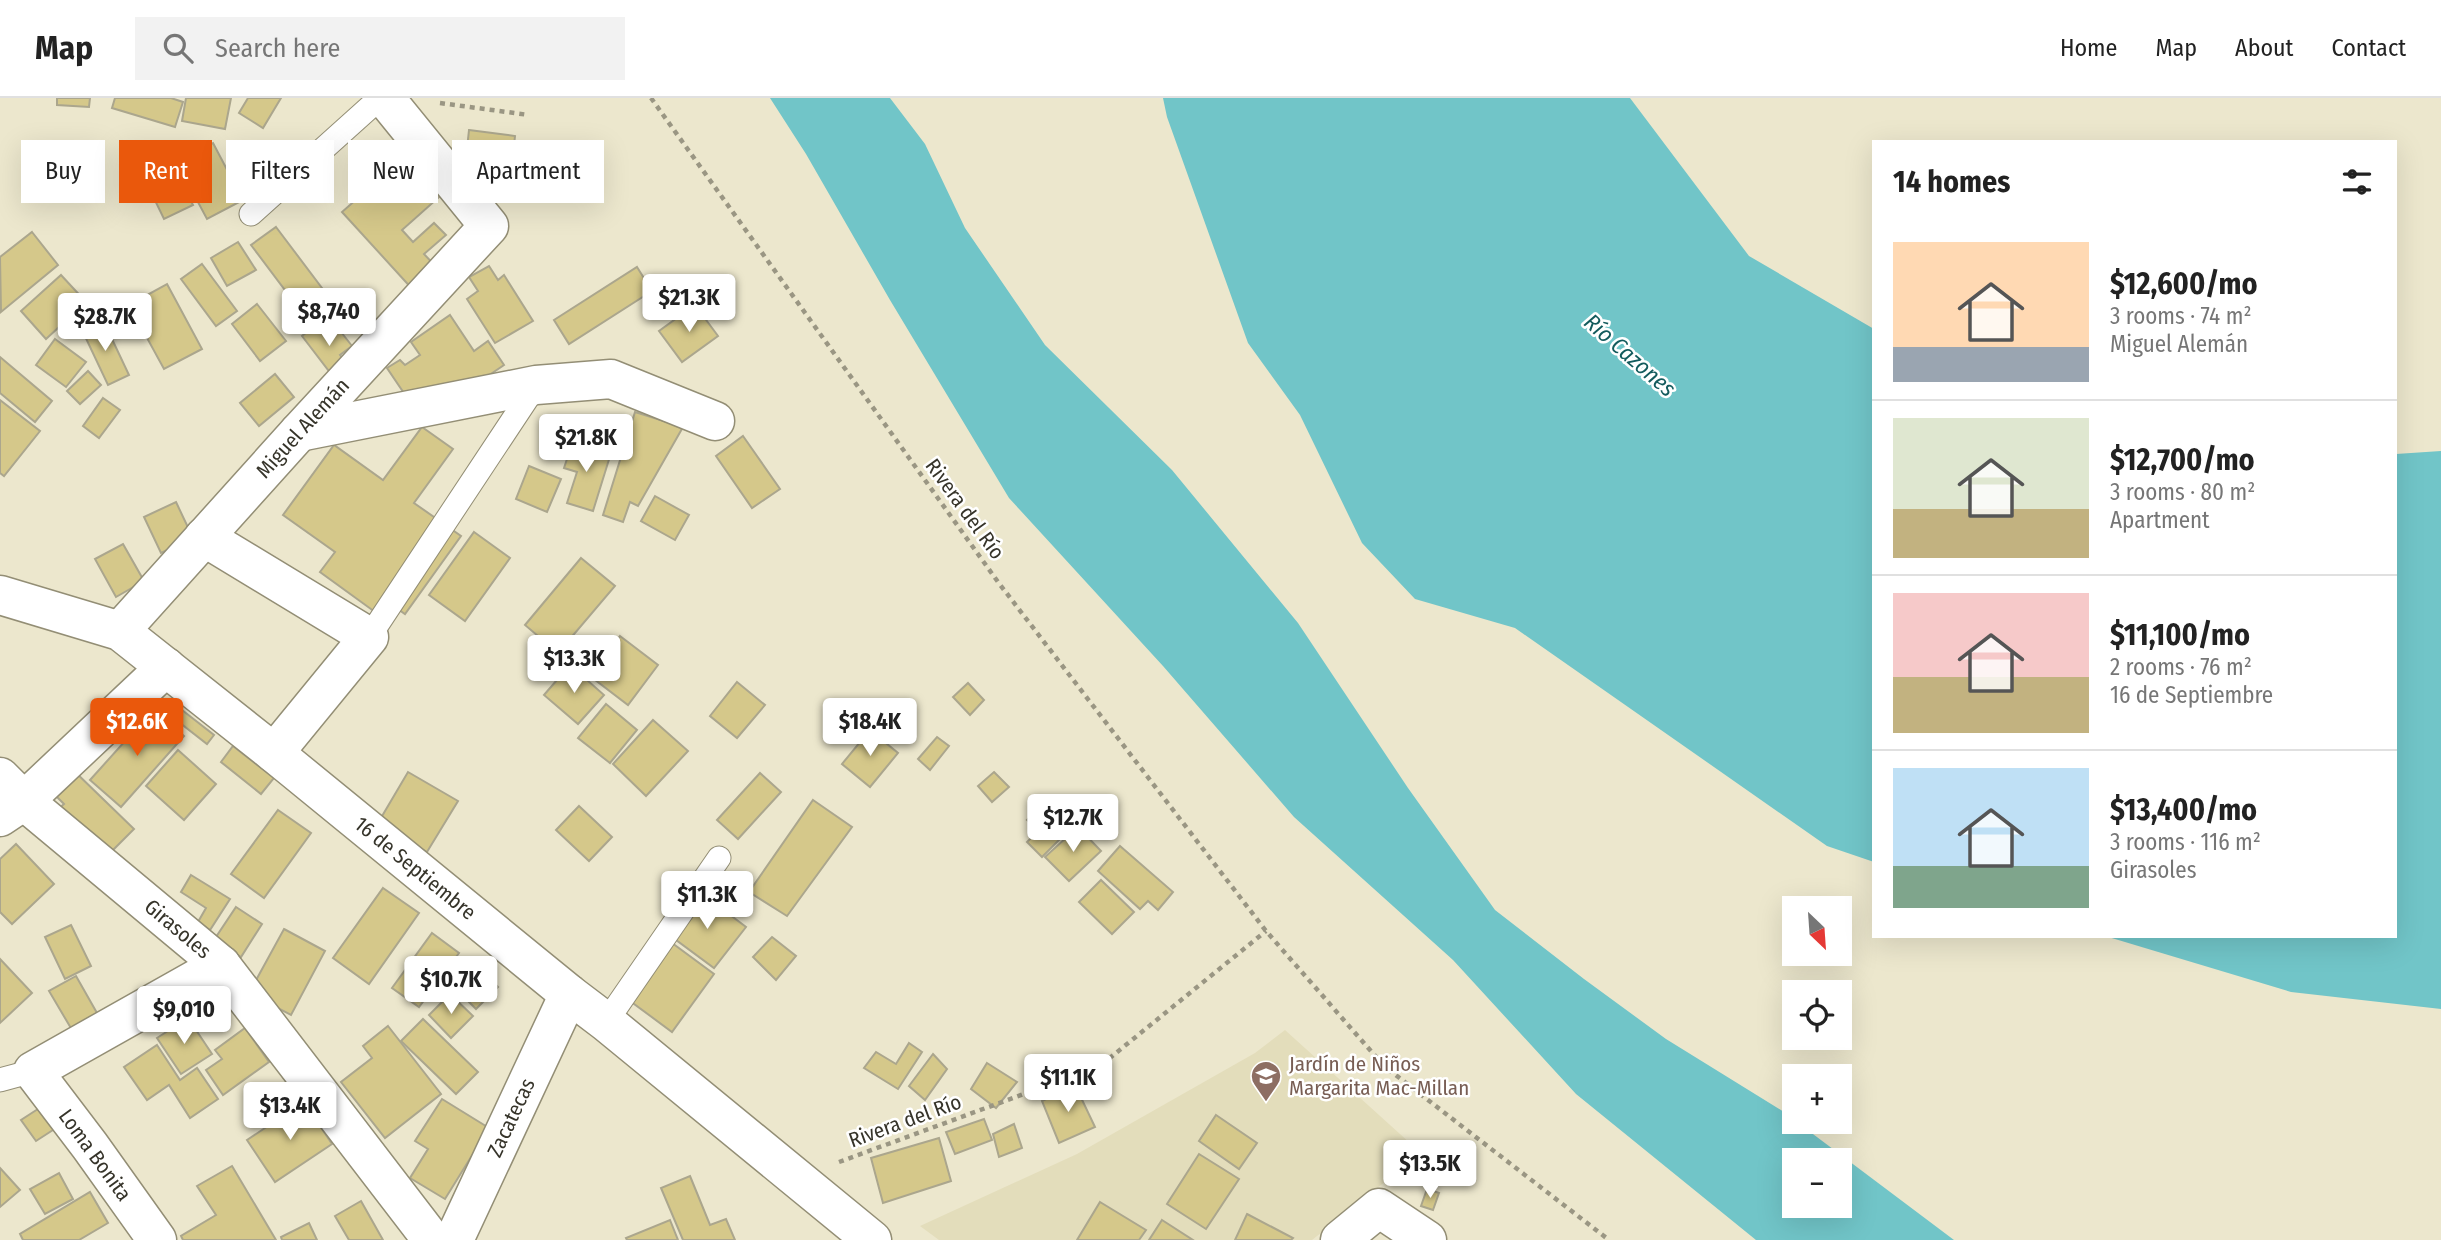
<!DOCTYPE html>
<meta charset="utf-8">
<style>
:root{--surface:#fff;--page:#f2f2f2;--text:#222;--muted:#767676;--line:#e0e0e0;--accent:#ea580c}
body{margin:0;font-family:"Fira Sans Condensed",sans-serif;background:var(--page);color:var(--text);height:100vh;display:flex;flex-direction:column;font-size:26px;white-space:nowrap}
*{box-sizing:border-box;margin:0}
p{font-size:23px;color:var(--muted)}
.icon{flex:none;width:38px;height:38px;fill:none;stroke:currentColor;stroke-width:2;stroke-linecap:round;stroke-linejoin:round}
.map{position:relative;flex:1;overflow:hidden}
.drawer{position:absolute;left:1872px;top:42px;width:525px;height:798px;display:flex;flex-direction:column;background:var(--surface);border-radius:0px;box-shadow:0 7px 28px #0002}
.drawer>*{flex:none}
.hud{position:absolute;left:21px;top:42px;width:665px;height:63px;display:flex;gap:14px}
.needle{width:46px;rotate:155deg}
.tools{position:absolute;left:1782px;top:798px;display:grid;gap:14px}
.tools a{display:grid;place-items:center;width:70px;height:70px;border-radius:0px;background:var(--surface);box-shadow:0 7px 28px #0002;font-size:35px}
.price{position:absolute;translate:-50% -60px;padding:0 16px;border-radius:7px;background:#fff;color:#222;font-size:23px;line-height:46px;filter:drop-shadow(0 2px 4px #0008)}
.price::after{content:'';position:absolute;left:50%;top:42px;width:21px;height:16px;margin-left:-10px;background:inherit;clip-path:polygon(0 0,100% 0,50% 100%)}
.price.active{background:var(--accent);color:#fff}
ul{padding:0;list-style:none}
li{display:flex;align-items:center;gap:21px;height:175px;padding:0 21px}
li+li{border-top:2px solid var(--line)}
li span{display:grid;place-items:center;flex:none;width:196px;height:140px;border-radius:0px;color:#555}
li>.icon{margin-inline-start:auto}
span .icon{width:84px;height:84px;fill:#fffc;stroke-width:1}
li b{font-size:30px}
h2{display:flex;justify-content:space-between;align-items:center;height:84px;padding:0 21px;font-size:30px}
.tag{padding:0 24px;border-radius:0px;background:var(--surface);box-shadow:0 7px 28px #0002;font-size:24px;line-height:63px}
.tag.active{background:var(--accent);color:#fff}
header{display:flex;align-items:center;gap:42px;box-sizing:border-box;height:98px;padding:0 35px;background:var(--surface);border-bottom:2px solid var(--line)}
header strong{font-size:33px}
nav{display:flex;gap:38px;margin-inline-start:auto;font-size:24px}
.search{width:490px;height:63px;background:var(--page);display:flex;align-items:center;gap:18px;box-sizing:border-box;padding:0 24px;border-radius:0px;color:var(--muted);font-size:26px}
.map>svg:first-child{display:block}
.built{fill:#e3ddbb}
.water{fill:#71c5c8;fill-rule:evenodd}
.building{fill:#d5c88a;stroke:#aba68d;stroke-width:2}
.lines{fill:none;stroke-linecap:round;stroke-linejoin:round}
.service-casing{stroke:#938e75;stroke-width:25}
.minor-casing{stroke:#938e75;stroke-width:41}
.path{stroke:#9a9683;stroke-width:4.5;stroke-dasharray:5 5;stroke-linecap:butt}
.service{stroke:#fff;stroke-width:23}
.minor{stroke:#fff;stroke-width:38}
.labels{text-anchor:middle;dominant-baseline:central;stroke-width:5;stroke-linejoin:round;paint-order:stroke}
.street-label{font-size:21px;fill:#36342a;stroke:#fff}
.education-label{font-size:21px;fill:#785e54;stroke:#fff;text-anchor:start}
.water-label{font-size:23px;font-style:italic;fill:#135b5d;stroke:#fff}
</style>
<header>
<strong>Map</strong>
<div class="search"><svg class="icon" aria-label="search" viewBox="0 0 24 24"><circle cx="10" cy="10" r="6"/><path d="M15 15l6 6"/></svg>Search here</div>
<nav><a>Home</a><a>Map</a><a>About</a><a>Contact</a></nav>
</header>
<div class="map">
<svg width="2441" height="1142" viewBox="0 0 2441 1142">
<rect width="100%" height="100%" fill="#ece7cd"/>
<path class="built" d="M 1285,932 L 1421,1055 L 1312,1142 L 939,1142 L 920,1128 L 1077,1056 L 1255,955 Z"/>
<g class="water">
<path d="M 770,0 L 890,0 L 925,46 L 965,130 L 1045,247 L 1172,372 L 1298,525 L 1408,690 L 1495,812 L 1584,881 L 1666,941 L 1781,1012 L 1954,1142 L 1756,1142 L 1576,996 L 1453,862 L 1294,719 L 1163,568 L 1009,400 L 890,202 L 806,56 ZM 1794,1062 L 1839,1062 L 1839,1108 L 1794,1108 Z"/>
<path d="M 1163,0 L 1630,0 L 1749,158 L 1874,231 L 1874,764 L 1827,748 L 1515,530 L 1415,501 L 1362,445 L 1300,317 L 1248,245 L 1167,19 Z"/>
<path d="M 2441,353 L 2441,911 L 2291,894 L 2105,838 L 2396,838 L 2396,356 Z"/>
</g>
<g class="building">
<path d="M 57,0 L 90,0 L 89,9 L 57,7 Z"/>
<path d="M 115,0 L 171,0 L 183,4 L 175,29 L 112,10 Z"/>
<path d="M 186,0 L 231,0 L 225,31 L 182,23 Z"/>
<path d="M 248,0 L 281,0 L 263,30 L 239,15 Z"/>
<path d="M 469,32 L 515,38 L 512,65 L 466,60 Z"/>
<path d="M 213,45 L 243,102 L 207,121 L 184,78 L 200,69 L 193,56 Z"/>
<path d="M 411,53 L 447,92 L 402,132 L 413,144 L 434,125 L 446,137 L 424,156 L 439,172 L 415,194 L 342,114 Z"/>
<path d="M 177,77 L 193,107 L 164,121 L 149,90 Z"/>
<path d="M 276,129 L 328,198 L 303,216 L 251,147 Z"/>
<path d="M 32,134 L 58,167 L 1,214 L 0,159 Z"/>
<path d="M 238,144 L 256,172 L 227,188 L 211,160 Z"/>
<path d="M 202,166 L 237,213 L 216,228 L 181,181 Z"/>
<path d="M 489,168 L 498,182 L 504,177 L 533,223 L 495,245 L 467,201 L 478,193 L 469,179 Z"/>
<path d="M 637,169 L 652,193 L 569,246 L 554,222 Z"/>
<path d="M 61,177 L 86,204 L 46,241 L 21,213 Z"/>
<path d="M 167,186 L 202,251 L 164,271 L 129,207 Z"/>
<path d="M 257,206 L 286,243 L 260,263 L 232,226 Z"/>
<path d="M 695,207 L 718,238 L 682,264 L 659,233 Z"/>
<path d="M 450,217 L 474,253 L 488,243 L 504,267 L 451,303 L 412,307 L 387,270 L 400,262 L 405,267 L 420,257 L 411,244 Z"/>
<path d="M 103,222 L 129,277 L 108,287 L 82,232 Z"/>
<path d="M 334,225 L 352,248 L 340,257 L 350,270 L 335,281 L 302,238 L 317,226 L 323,234 Z"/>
<path d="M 55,241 L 86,264 L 66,289 L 36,267 Z"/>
<path d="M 0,259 L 52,303 L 35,324 L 0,295 Z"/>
<path d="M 88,273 L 101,287 L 80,306 L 67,293 Z"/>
<path d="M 275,276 L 294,299 L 259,328 L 240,305 Z"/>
<path d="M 103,300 L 120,312 L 99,340 L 83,328 Z"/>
<path d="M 0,302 L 40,333 L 4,378 L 0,375 Z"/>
<path d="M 635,314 L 683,329 L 638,408 L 630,404 L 623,424 L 603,417 Z"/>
<path d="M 422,329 L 453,351 L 414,405 L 461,438 L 405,516 L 385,502 L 375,514 L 320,474 L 335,454 L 283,417 L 334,347 L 383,382 Z"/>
<path d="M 743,338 L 780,391 L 752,410 L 716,358 Z"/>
<path d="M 573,343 L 611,355 L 593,413 L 567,405 L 577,374 L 564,370 Z"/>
<path d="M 529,368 L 561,381 L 547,414 L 516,401 Z"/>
<path d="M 655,398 L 689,417 L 675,442 L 641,423 Z"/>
<path d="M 176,404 L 193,440 L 161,455 L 144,419 Z"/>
<path d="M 474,434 L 510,460 L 465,523 L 429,497 Z"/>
<path d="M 123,446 L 144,483 L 116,499 L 95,461 Z"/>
<path d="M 581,460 L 615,488 L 558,555 L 525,527 Z"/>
<path d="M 620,538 L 658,567 L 628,607 L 590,578 Z"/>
<path d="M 570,567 L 604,597 L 578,626 L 544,597 Z"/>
<path d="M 737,584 L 765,607 L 737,640 L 710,618 Z"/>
<path d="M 968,585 L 984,602 L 970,617 L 953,599 Z"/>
<path d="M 606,606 L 637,632 L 610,665 L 578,640 Z"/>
<path d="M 154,611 L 184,638 L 121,709 L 90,682 Z"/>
<path d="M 182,612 L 214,637 L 207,646 L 175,621 Z"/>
<path d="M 893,619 L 904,630 L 892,642 L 882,631 Z"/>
<path d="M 653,622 L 688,653 L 646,698 L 613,666 Z"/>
<path d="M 870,632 L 898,655 L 870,689 L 842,666 Z"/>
<path d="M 937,639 L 949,648 L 930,672 L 918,661 Z"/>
<path d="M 233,648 L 274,680 L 261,696 L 221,664 Z"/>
<path d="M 178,652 L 216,686 L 184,722 L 146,688 Z"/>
<path d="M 70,669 L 134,731 L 104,761 L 55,714 L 64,706 L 49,691 Z"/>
<path d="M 408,674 L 458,703 L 427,754 L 378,725 Z"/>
<path d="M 994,674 L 1009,689 L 992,704 L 978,688 Z"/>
<path d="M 760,675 L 781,694 L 738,741 L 717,722 Z"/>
<path d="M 1048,701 L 1074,727 L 1042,759 L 1027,744 L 1039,732 L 1027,722 Z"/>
<path d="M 813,702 L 852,729 L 787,818 L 749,794 Z"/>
<path d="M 579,708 L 612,739 L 589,763 L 556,732 Z"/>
<path d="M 278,712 L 311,735 L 264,800 L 231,776 Z"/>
<path d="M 1078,729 L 1101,753 L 1069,783 L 1045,759 Z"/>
<path d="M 16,746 L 54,786 L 12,826 L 0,814 L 0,761 Z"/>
<path d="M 1120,748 L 1173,794 L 1158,812 L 1148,803 L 1140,811 L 1098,773 Z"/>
<path d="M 191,777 L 230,801 L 210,832 L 198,824 L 206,810 L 181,794 Z"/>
<path d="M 1101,782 L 1134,814 L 1112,836 L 1079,804 Z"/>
<path d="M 383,790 L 419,815 L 369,886 L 333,860 Z"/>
<path d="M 701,795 L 746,829 L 714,870 L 668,836 Z"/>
<path d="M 236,809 L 262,826 L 241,859 L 214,842 Z"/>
<path d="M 71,827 L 91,868 L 65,881 L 45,839 Z"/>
<path d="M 284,831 L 325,853 L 291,917 L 249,895 Z"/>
<path d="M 432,835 L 459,855 L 419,909 L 392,890 Z"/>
<path d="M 772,839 L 796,858 L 776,882 L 753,859 Z"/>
<path d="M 668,842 L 714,876 L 672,934 L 626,900 Z"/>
<path d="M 0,861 L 32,895 L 0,925 Z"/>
<path d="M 478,869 L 498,889 L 476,911 L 456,891 Z"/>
<path d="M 76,878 L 101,922 L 75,937 L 49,893 Z"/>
<path d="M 450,896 L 473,918 L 451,940 L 429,917 Z"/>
<path d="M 188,920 L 212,956 L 181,976 L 157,940 Z"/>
<path d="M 423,921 L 478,974 L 456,996 L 401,943 Z"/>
<path d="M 388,928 L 441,996 L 385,1040 L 341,984 L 372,960 L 363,948 Z"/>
<path d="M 245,930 L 269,964 L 223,997 L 206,972 L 222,961 L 215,952 Z"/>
<path d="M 909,945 L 922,954 L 898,991 L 864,970 L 876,954 L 896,966 Z"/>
<path d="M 157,947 L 180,982 L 197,970 L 218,1001 L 190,1020 L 169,987 L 147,1002 L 124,969 Z"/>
<path d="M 933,956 L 947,971 L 925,1002 L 909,988 Z"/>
<path d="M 987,965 L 1017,984 L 996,1010 L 971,991 Z"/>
<path d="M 1075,987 L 1095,1029 L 1059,1045 L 1042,1003 Z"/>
<path d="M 442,1001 L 489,1030 L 445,1101 L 410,1080 L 428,1051 L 415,1043 Z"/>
<path d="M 304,1004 L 332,1046 L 275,1084 L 247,1042 Z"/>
<path d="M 41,1009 L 56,1030 L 36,1043 L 21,1022 Z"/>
<path d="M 1216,1017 L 1257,1045 L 1239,1071 L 1199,1043 Z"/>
<path d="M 984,1021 L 992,1042 L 955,1056 L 946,1034 Z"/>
<path d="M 1014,1026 L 1022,1050 L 999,1059 L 993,1036 Z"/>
<path d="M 939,1040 L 951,1083 L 883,1105 L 871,1060 Z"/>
<path d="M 1199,1056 L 1239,1081 L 1206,1131 L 1167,1106 Z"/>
<path d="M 232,1068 L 276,1142 L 183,1142 L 181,1138 L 216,1117 L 197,1088 Z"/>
<path d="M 0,1070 L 20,1092 L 0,1109 Z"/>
<path d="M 59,1075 L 73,1101 L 45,1116 L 30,1091 Z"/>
<path d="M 690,1078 L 710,1127 L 726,1121 L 735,1142 L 683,1142 L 661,1090 Z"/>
<path d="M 1427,1091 L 1439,1095 L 1433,1112 L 1421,1108 Z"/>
<path d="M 90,1094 L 108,1125 L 79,1142 L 23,1142 L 20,1136 Z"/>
<path d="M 361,1103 L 383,1142 L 349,1142 L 335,1118 Z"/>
<path d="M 1100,1104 L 1146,1132 L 1139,1142 L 1077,1142 Z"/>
<path d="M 1247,1116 L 1293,1140 L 1291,1142 L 1235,1142 Z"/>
<path d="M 670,1122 L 678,1142 L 627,1142 L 626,1140 Z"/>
<path d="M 1162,1122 L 1193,1142 L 1149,1142 Z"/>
<path d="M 309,1125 L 317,1142 L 282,1142 L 281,1139 Z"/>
</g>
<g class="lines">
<g class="service-casing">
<g id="service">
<path d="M 251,116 L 380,0"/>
<path d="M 369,539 L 536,287"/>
<path d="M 606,924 L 719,760"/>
<path d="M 0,982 L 33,973"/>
</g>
</g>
<g class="minor-casing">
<g id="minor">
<path d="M 299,334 L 536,287 L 611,281 L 715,323"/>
<path d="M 204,439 L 369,539 L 274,655"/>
<path id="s1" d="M 0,497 L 120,533 L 274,655 L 569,896 L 606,924 L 872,1142"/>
<path id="s2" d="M 120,533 L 299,334 L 489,128 L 385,0"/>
<path id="s3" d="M 0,679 L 24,703 L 221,867 L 432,1142"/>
<path d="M 0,719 L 24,703 L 166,569"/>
<path d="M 157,1142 L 90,1048 L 33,973 L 221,867"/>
<path id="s4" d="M 454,1142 L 569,896"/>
<path d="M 1340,1142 L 1379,1110 L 1427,1142"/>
</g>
</g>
<g class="path">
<path d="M 651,0 L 998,484 L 1266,833 L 1384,968 L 1609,1142"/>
<path d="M 440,5 L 529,17"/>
<path d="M 839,1064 L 1100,968 L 1266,833"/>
<path d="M 1411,1085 L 1449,1055"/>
</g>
<use href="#service" class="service"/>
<use href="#minor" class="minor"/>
</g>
<defs>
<g id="school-pin" transform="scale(1.575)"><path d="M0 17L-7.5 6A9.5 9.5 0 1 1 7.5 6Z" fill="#8d6e63" stroke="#fff"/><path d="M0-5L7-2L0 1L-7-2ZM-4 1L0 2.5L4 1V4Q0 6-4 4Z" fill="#fff"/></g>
</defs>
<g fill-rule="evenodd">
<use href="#school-pin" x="1266" y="978"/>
</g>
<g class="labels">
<g class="street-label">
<text stroke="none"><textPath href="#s2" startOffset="273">Miguel Alemán</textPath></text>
<text transform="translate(965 411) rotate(54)">Rivera del Río</text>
<text stroke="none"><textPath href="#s1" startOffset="504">16 de Septiembre</textPath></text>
<text stroke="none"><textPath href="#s3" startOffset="234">Girasoles</textPath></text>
<text stroke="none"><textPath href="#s4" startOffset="135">Zacatecas</textPath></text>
<text transform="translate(905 1023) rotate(-20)">Rivera del Río</text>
<text transform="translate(95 1057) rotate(54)">Loma Bonita</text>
</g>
<g class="education-label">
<text x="1289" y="966">Jardín de Niños<tspan x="1289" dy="24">Margarita Mac-Millan</tspan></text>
</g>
<g class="water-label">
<text transform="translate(1630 257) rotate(41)">Río Cazones</text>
</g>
</g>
</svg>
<div class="tools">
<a><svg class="needle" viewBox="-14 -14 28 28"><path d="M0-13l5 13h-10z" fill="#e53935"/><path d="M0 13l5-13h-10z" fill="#767676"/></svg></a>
<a><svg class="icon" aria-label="locate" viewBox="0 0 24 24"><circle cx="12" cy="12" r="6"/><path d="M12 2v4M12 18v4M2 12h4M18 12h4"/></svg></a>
<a>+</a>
<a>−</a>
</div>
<b class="price" style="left:689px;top:236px">$21.3K</b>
<b class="price" style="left:329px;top:250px">$8,740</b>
<b class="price" style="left:105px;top:255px">$28.7K</b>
<b class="price" style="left:586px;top:376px">$21.8K</b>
<b class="price" style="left:574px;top:597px">$13.3K</b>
<b class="price active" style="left:137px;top:660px">$12.6K</b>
<b class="price" style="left:870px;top:660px">$18.4K</b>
<b class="price" style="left:1073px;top:756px">$12.7K</b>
<b class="price" style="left:707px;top:833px">$11.3K</b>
<b class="price" style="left:451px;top:918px">$10.7K</b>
<b class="price" style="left:184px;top:948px">$9,010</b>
<b class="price" style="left:1068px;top:1016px">$11.1K</b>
<b class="price" style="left:290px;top:1044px">$13.4K</b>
<b class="price" style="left:1430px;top:1102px">$13.5K</b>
<div class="hud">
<a class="tag">Buy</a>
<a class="tag active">Rent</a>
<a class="tag">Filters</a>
<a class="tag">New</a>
<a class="tag">Apartment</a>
</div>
<section class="drawer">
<h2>14 homes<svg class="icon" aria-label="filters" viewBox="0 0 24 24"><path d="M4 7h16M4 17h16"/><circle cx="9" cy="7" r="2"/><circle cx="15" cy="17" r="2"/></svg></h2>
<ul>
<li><span style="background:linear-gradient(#ffd9b3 75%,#9aa5b1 0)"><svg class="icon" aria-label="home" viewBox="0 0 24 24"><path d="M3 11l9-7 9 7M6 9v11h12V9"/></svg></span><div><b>$12,600/mo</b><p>3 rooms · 74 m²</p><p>Miguel Alemán</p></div></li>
<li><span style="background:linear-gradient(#dfe7d0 65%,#c2b280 0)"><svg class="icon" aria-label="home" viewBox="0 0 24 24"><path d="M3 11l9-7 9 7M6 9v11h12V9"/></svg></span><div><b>$12,700/mo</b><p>3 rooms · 80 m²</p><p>Apartment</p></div></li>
<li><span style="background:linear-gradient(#f6c9c9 60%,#c2b280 0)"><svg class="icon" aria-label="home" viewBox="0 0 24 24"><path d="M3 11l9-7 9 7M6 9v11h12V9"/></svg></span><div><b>$11,100/mo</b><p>2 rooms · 76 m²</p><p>16 de Septiembre</p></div></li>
<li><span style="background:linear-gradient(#bfe0f5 70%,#7fa58c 0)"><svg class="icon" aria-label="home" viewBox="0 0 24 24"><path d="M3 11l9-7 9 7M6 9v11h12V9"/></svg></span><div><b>$13,400/mo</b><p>3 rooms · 116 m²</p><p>Girasoles</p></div></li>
</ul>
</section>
</div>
